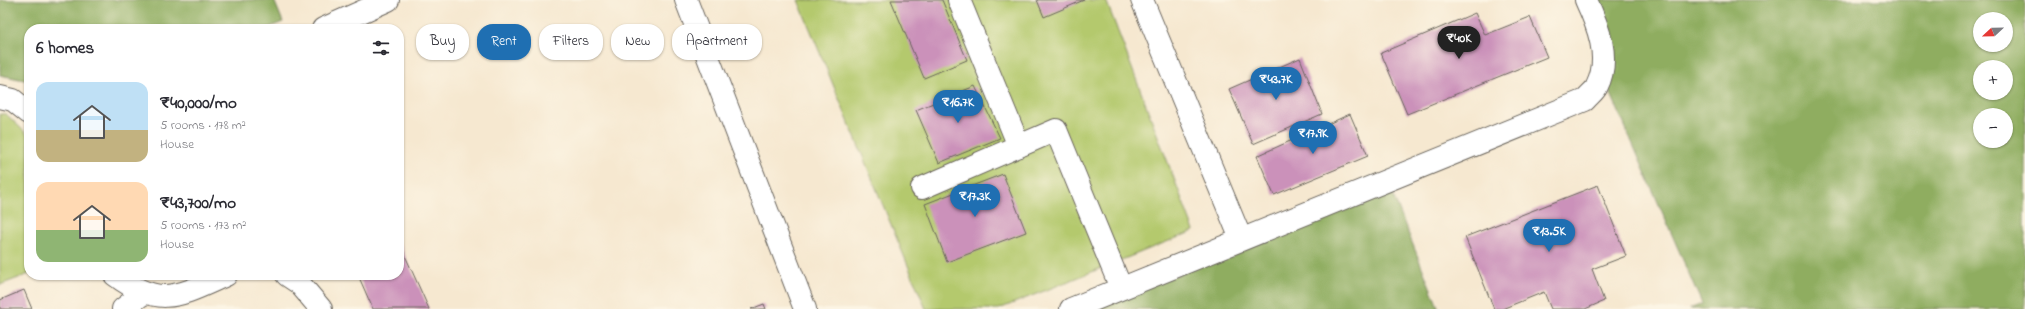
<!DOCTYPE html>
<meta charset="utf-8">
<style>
:root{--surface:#fff;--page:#f2f2f3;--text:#2b2b33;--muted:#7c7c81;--accent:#1f6fb2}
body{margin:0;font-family:"Indie Flower",sans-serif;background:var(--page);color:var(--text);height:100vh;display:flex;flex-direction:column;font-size:15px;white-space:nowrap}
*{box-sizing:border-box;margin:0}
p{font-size:13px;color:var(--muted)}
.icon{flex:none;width:22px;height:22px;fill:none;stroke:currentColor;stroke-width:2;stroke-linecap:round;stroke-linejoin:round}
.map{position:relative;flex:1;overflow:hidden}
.panel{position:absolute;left:24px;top:24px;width:380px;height:256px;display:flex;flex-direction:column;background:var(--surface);border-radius:16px;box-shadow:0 1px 3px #0004}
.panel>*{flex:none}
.banner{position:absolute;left:416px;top:24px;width:380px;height:36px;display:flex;gap:8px}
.needle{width:26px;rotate:248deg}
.buttons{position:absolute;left:1973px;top:12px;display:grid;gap:8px}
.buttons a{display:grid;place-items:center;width:40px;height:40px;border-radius:50%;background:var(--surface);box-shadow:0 1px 3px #0004;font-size:20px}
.price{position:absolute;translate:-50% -34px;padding:0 9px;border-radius:14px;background:var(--accent);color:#fff;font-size:13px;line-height:26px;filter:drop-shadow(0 1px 2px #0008)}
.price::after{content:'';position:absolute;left:50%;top:24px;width:12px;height:9px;margin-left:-6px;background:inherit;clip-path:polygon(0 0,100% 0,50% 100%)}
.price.on{background:#222;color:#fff}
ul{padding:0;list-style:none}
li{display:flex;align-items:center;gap:12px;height:100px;padding:0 12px}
li span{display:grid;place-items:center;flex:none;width:112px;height:80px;border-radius:12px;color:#555}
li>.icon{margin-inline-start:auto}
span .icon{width:48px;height:48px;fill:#fffc;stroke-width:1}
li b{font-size:17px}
h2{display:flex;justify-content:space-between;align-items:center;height:48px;padding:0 12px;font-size:17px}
.pill{padding:0 14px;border-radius:16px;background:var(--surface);box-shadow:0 1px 3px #0004;font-size:14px;line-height:36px}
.pill.on{background:var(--accent);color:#fff}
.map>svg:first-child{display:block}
.green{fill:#b4c96d;stroke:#687244}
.forest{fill:#8fad60;stroke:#56643e;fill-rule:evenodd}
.building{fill:#cb91ba}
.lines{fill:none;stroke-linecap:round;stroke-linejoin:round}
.minor-casing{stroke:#68635b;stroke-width:24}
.minor{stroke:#fff;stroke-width:22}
</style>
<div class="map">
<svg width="2025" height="309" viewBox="0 0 2025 309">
<rect width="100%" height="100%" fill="#fcf5e5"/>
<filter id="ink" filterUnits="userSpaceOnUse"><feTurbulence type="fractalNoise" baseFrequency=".025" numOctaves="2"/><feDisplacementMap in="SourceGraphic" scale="8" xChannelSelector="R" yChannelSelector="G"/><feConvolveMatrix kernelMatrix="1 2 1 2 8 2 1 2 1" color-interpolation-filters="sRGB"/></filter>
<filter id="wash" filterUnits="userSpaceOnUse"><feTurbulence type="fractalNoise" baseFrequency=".012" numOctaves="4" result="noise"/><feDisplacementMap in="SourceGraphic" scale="16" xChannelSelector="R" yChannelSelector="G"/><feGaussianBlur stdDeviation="0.9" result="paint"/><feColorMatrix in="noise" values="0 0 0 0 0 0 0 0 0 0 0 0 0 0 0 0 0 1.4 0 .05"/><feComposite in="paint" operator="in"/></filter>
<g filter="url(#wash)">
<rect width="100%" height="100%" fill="#f6e8d0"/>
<g class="green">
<path d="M 798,0 L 1106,0 L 1194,231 L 999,309 L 926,309 Z"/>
<path d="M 0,114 L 6,114 L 29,136 L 29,274 L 0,285 Z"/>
</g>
<g class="forest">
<path d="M 0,0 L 274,0 L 283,22 L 265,29 L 29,29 L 29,81 L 0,75 Z"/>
<path d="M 1592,0 L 2025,0 L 2025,309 L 1689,309 L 1702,304 L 1608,87 L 1610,72 ZM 1980,19 L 2006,19 L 2006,45 L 1980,45 ZM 1980,67 L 2006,67 L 2006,93 L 1980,93 ZM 1980,115 L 2006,115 L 2006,141 L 1980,141 Z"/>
<path d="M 1390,188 L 1439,309 L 1093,309 Z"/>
</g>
<g id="blocks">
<g class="building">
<path d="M 891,0 L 942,0 L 967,60 L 924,78 Z"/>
<path d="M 1037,0 L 1084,0 L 1044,17 Z"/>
<path d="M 1475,13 L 1485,35 L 1530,17 L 1547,57 L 1407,114 L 1381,53 Z"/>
<path d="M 1300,58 L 1322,114 L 1253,144 L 1229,89 Z"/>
<path d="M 975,86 L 1000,138 L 939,163 L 916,110 Z"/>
<path d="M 1350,114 L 1368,156 L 1274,195 L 1257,156 Z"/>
<path d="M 1003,174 L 1026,232 L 947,262 L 925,204 Z"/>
<path d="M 1598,185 L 1626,256 L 1592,269 L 1604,301 L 1585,309 L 1551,309 L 1544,292 L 1502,309 L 1494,309 L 1465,237 Z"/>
<path d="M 399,242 L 429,309 L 373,309 L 358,275 L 399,275 Z"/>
<path d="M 24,290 L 32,309 L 0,309 L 0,300 Z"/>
<path d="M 764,304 L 766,309 L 751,309 Z"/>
</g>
</g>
</g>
<g filter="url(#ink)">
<use href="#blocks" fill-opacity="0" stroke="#68635b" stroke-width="1"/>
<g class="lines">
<g class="minor-casing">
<g id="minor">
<path d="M 686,0 L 805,309"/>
<path d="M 959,0 L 1019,146"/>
<path d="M 1142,0 L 1241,239"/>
<path d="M 323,29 L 388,0"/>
<path d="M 0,97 L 13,100 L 29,113"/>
<path d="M 922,188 L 1056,130 L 1121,288"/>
<path d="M 115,275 C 160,309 179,296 226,275"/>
<path d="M 287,275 L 299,283 L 321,309"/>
<path d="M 123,309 L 141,295"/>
<path d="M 1071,309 L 1585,100 C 1589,95 1595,91 1597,86 C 1611,58 1598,26 1586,0"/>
</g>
</g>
<use href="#minor" class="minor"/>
</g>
</g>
</svg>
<div class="buttons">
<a><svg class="needle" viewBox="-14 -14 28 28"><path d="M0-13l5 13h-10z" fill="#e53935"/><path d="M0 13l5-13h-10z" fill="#7c7c81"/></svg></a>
<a>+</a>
<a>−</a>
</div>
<b class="price on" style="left:1459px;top:60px">₹40K</b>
<b class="price" style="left:1276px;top:101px">₹43.7K</b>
<b class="price" style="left:958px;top:124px">₹16.7K</b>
<b class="price" style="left:1313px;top:155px">₹17.9K</b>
<b class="price" style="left:975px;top:218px">₹17.3K</b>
<b class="price" style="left:1549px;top:253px">₹13.5K</b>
<div class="banner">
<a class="pill">Buy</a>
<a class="pill on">Rent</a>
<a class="pill">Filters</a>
<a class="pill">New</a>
<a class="pill">Apartment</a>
</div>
<section class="panel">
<h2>6 homes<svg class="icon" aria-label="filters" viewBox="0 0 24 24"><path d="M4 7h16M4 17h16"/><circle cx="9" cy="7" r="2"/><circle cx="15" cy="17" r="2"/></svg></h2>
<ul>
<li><span style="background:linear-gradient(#bfe0f5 60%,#c2b280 0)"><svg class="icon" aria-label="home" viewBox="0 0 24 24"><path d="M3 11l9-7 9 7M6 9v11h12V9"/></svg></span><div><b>₹40,000/mo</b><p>5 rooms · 178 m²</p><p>House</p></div></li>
<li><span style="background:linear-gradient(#ffd9b3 60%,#8fb573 0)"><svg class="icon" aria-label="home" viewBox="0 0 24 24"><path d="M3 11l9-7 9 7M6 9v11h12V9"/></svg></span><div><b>₹43,700/mo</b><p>5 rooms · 173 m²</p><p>House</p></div></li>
</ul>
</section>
</div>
